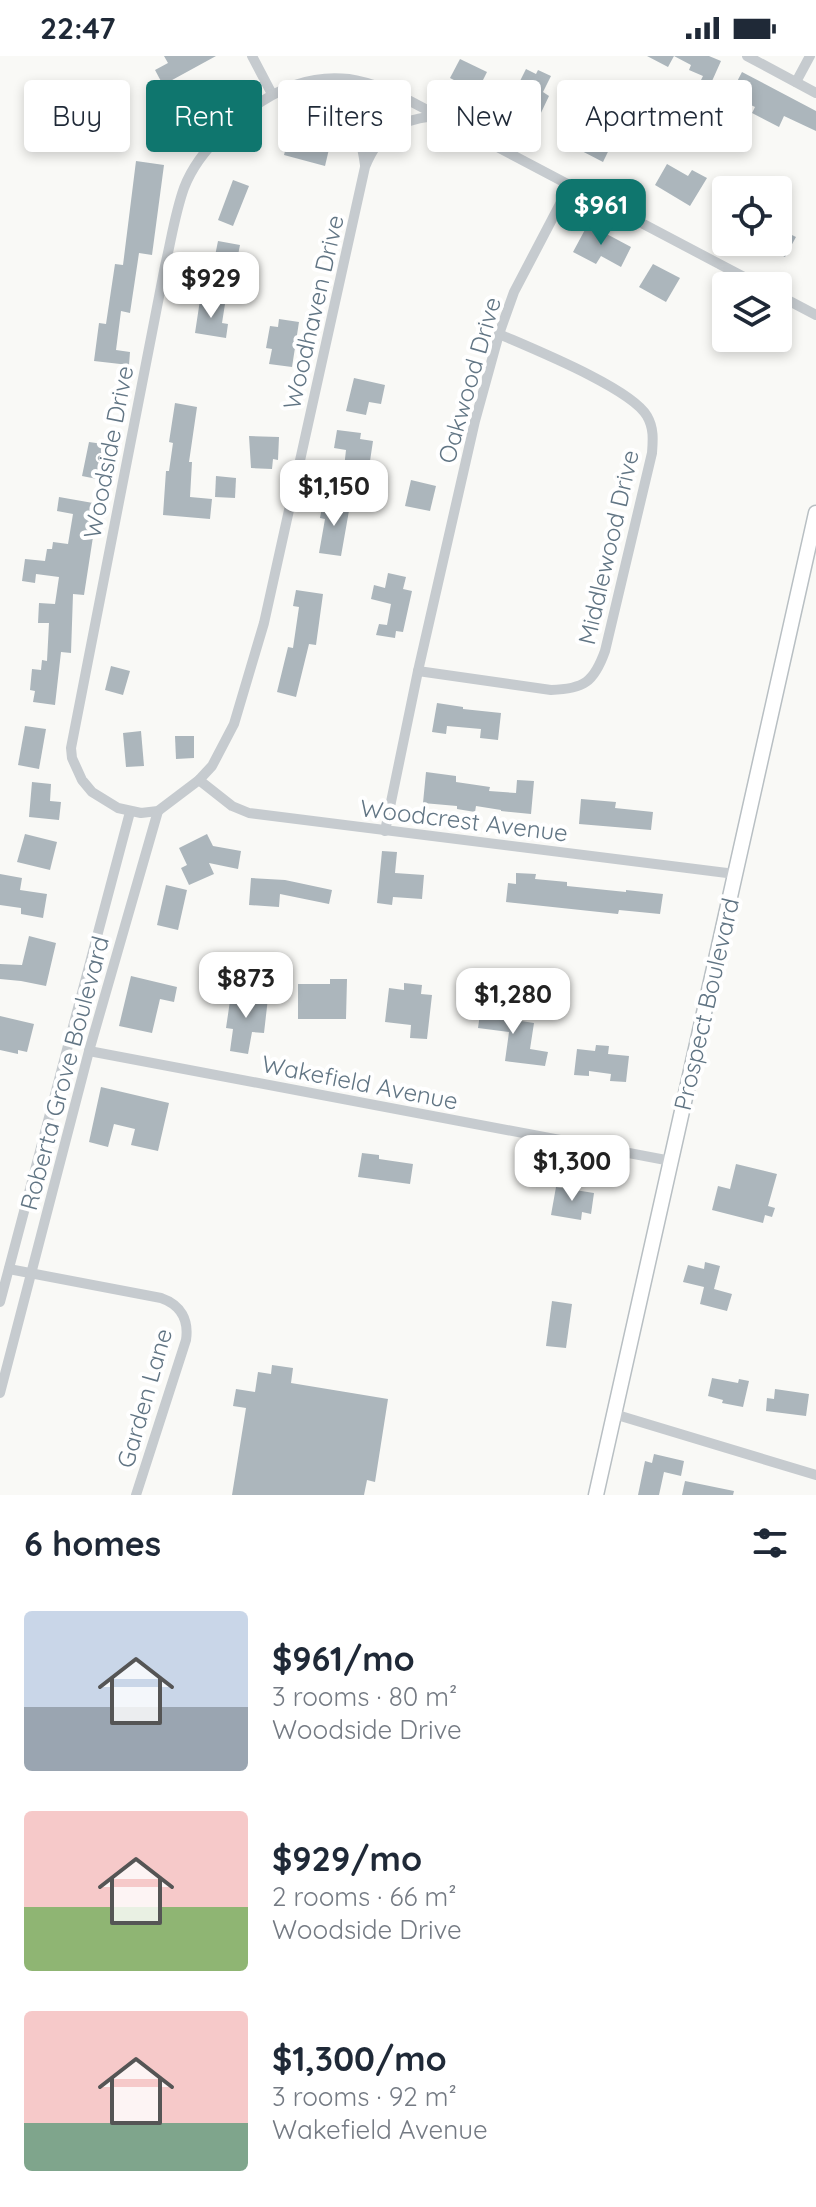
<!DOCTYPE html>
<meta charset="utf-8">
<style>
:root{--surface:#fff;--page:#f6f6f7;--text:#1f2937;--muted:#747a83;--accent:#0f766e}
body{margin:0;font-family:Quicksand,sans-serif;background:var(--page);color:var(--text);height:100vh;display:flex;flex-direction:column;font-size:30px;white-space:nowrap}
*{box-sizing:border-box;margin:0}
p{font-size:26px;color:var(--muted)}
.icon{flex:none;width:44px;height:44px;fill:none;stroke:currentColor;stroke-width:2;stroke-linecap:round;stroke-linejoin:round}
.map{position:relative;height:1439px;overflow:hidden}
.drawer{display:flex;flex-direction:column;background:var(--surface);flex:1}
.drawer>*{flex:none}
.top-card{position:absolute;left:24px;top:24px;width:768px;height:72px;display:flex;gap:16px}
.controls{position:absolute;left:712px;top:120px;display:grid;gap:16px}
.controls a{display:grid;place-items:center;width:80px;height:80px;border-radius:8px;background:var(--surface);box-shadow:0 4px 12px #0003;font-size:40px}
.price{position:absolute;translate:-50% -68px;padding:0 18px;border-radius:16px;background:#fff;color:#222;font-size:26px;line-height:52px;filter:drop-shadow(0 2px 4px #0008)}
.price::after{content:'';position:absolute;left:50%;top:48px;width:24px;height:18px;margin-left:-12px;background:inherit;clip-path:polygon(0 0,100% 0,50% 100%)}
.price.selected{background:var(--accent);color:#fff}
ul{padding:0;list-style:none}
li{display:flex;align-items:center;gap:24px;height:200px;padding:0 24px}
li span{display:grid;place-items:center;flex:none;width:224px;height:160px;border-radius:8px;color:#555}
li>.icon{margin-inline-start:auto}
span .icon{width:96px;height:96px;fill:#fffc;stroke-width:1}
li b{font-size:34px}
h2{display:flex;justify-content:space-between;align-items:center;height:96px;padding:0 24px;font-size:34px}
.chip{padding:0 28px;border-radius:8px;background:var(--surface);box-shadow:0 4px 12px #0003;font-size:28px;line-height:72px}
.chip.selected{background:var(--accent);color:#fff}
.status{display:flex;justify-content:space-between;align-items:center;height:56px;padding:0 40px;background:var(--surface);direction:ltr}
.status svg{height:22px;fill:currentColor}
.map>svg:first-child{display:block}
.building{fill:#acb6bc}
.lines{fill:none;stroke-linecap:round;stroke-linejoin:round}
.secondary-casing{stroke:#b8bfc3;stroke-width:17}
.street{stroke:#c6cbcf;stroke-width:10}
.secondary{stroke:#fff;stroke-width:14}
.labels{text-anchor:middle;dominant-baseline:central;stroke-width:8;stroke-linejoin:round;paint-order:stroke}
.street-label{font-size:24px;fill:#617584;stroke:#fff}
</style>
<div class="status"><b>22:47</b><svg viewBox="0 0 49 12"><path d="M0 12V9h3v3zM5 12V6h3v6zM10 12V3h3v9zM15 12V0h3v12zM26 1h20v11H26zM47 4h2v5h-2z"/></svg></div>
<div class="map">
<svg width="816" height="1439" viewBox="0 0 816 1439">
<rect width="100%" height="100%" fill="#f9f9f6"/>
<g class="building">
<path d="M 164,0 L 216,0 L 163,29 L 155,14 L 168,7 Z"/>
<path d="M 647,0 L 709,0 L 721,5 L 708,34 L 698,30 L 703,20 L 689,14 L 691,9 L 674,0 L 668,11 Z"/>
<path d="M 460,3 L 487,16 L 477,36 L 450,22 Z"/>
<path d="M 526,13 L 536,18 L 538,14 L 551,20 L 543,36 L 549,40 L 539,61 L 523,53 L 519,62 L 505,55 Z"/>
<path d="M 742,16 L 816,55 L 816,75 L 784,60 L 779,71 L 752,57 L 755,51 L 730,39 Z"/>
<path d="M 592,53 L 622,67 L 603,106 L 576,92 Z"/>
<path d="M 293,62 L 334,72 L 325,110 L 284,99 Z"/>
<path d="M 136,105 L 164,109 L 152,199 L 139,197 L 130,257 L 121,255 L 116,294 L 130,296 L 129,309 L 94,305 L 99,267 L 106,268 L 115,208 L 123,209 Z"/>
<path d="M 667,108 L 688,120 L 692,114 L 707,122 L 690,150 L 655,129 Z"/>
<path d="M 233,124 L 249,130 L 233,170 L 218,164 Z"/>
<path d="M 588,168 L 631,191 L 621,211 L 601,200 L 596,208 L 573,196 Z"/>
<path d="M 778,172 L 796,181 L 785,201 L 772,194 L 770,198 L 760,193 L 757,199 L 746,193 L 749,187 L 747,186 L 778,186 Z"/>
<path d="M 218,185 L 240,189 L 233,224 L 211,220 Z"/>
<path d="M 653,208 L 680,222 L 666,246 L 639,231 Z"/>
<path d="M 200,244 L 225,248 L 222,267 L 228,268 L 226,282 L 195,277 Z"/>
<path d="M 279,263 L 299,266 L 292,311 L 269,308 L 272,293 L 266,292 L 270,270 L 278,271 Z"/>
<path d="M 354,322 L 385,329 L 381,348 L 369,346 L 366,359 L 346,355 Z"/>
<path d="M 175,347 L 197,351 L 189,406 L 192,406 L 190,441 L 212,443 L 210,463 L 163,459 L 166,415 L 169,415 L 173,387 L 169,386 Z"/>
<path d="M 337,374 L 361,377 L 360,383 L 373,385 L 370,405 L 376,406 L 375,417 L 344,412 L 346,394 L 334,392 Z"/>
<path d="M 249,380 L 279,381 L 278,404 L 273,403 L 272,413 L 251,412 Z"/>
<path d="M 89,386 L 103,388 L 101,400 L 106,401 L 102,424 L 82,420 Z"/>
<path d="M 216,420 L 236,422 L 235,442 L 215,441 Z"/>
<path d="M 411,424 L 436,430 L 430,455 L 405,450 Z"/>
<path d="M 59,441 L 93,447 L 89,467 L 95,468 L 84,539 L 73,538 L 71,597 L 61,596 L 55,649 L 33,646 L 35,635 L 30,634 L 32,613 L 41,614 L 42,604 L 47,605 L 49,567 L 38,567 L 39,547 L 55,548 L 59,521 L 36,518 L 35,527 L 22,525 L 25,503 L 45,505 L 47,493 L 52,493 L 53,486 L 68,488 L 73,458 L 57,455 Z"/>
<path d="M 323,445 L 350,449 L 341,500 L 319,497 L 325,463 L 320,462 Z"/>
<path d="M 388,517 L 406,521 L 403,533 L 412,535 L 403,576 L 396,575 L 395,582 L 376,579 L 379,568 L 387,569 L 391,548 L 371,543 L 374,529 L 385,532 Z"/>
<path d="M 296,534 L 323,538 L 316,589 L 309,588 L 296,641 L 277,636 L 288,591 L 293,592 L 299,551 L 293,550 Z"/>
<path d="M 111,610 L 130,615 L 123,639 L 105,634 Z"/>
<path d="M 437,647 L 463,651 L 463,653 L 501,657 L 498,684 L 480,682 L 481,673 L 447,670 L 446,678 L 432,676 Z"/>
<path d="M 25,670 L 46,673 L 39,713 L 18,709 Z"/>
<path d="M 141,675 L 144,710 L 126,711 L 123,677 Z"/>
<path d="M 175,680 L 194,680 L 194,702 L 176,703 Z"/>
<path d="M 426,716 L 456,720 L 456,726 L 490,731 L 489,735 L 516,737 L 517,724 L 534,725 L 531,758 L 501,755 L 501,754 L 476,750 L 475,756 L 457,753 L 457,750 L 423,747 Z"/>
<path d="M 32,726 L 51,728 L 50,745 L 61,746 L 59,764 L 29,761 Z"/>
<path d="M 581,743 L 616,746 L 615,752 L 653,756 L 651,774 L 579,768 Z"/>
<path d="M 25,778 L 57,786 L 50,814 L 17,806 Z"/>
<path d="M 207,778 L 213,790 L 241,795 L 238,813 L 209,807 L 214,818 L 189,829 L 181,812 L 187,809 L 179,792 Z"/>
<path d="M 382,795 L 397,796 L 395,817 L 424,819 L 422,843 L 393,841 L 392,849 L 377,847 Z"/>
<path d="M 516,817 L 536,818 L 535,823 L 567,826 L 567,830 L 626,836 L 626,834 L 663,838 L 660,858 L 619,854 L 618,858 L 506,846 L 508,827 L 516,828 Z"/>
<path d="M 0,818 L 22,822 L 20,834 L 47,838 L 43,862 L 21,858 L 21,852 L 0,849 Z"/>
<path d="M 251,822 L 285,824 L 332,834 L 329,848 L 280,838 L 279,851 L 249,849 Z"/>
<path d="M 166,829 L 187,834 L 178,874 L 157,869 Z"/>
<path d="M 29,880 L 56,887 L 46,930 L 21,925 L 0,923 L 0,908 L 22,909 Z"/>
<path d="M 203,904 L 226,908 L 223,929 L 200,925 Z"/>
<path d="M 131,920 L 177,931 L 174,946 L 160,943 L 152,977 L 119,970 Z"/>
<path d="M 330,923 L 347,923 L 346,963 L 298,963 L 298,928 L 330,928 Z"/>
<path d="M 404,927 L 422,929 L 421,938 L 432,939 L 427,983 L 410,982 L 411,969 L 385,966 L 389,932 L 404,934 Z"/>
<path d="M 231,938 L 268,942 L 264,977 L 252,976 L 248,998 L 230,995 L 233,973 L 226,972 Z"/>
<path d="M 482,944 L 494,945 L 492,958 L 521,963 L 521,965 L 534,967 L 530,993 L 548,996 L 545,1010 L 505,1005 L 509,976 L 478,972 Z"/>
<path d="M 0,960 L 34,968 L 27,996 L 18,994 L 18,998 L 0,994 Z"/>
<path d="M 596,989 L 609,990 L 608,998 L 629,1000 L 626,1026 L 610,1025 L 611,1018 L 589,1015 L 589,1020 L 574,1019 L 577,993 L 595,995 Z"/>
<path d="M 101,1031 L 169,1047 L 158,1095 L 131,1089 L 135,1073 L 114,1068 L 108,1091 L 89,1086 Z"/>
<path d="M 362,1097 L 379,1099 L 379,1103 L 413,1108 L 410,1128 L 358,1121 Z"/>
<path d="M 736,1108 L 777,1118 L 768,1150 L 775,1152 L 772,1161 L 765,1159 L 763,1167 L 712,1154 L 718,1130 L 730,1133 Z"/>
<path d="M 556,1131 L 594,1137 L 591,1158 L 582,1156 L 581,1164 L 551,1159 Z"/>
<path d="M 705,1206 L 720,1210 L 714,1233 L 732,1238 L 727,1255 L 700,1248 L 704,1231 L 683,1226 L 688,1209 L 704,1213 Z"/>
<path d="M 552,1245 L 572,1248 L 566,1292 L 546,1290 Z"/>
<path d="M 272,1309 L 293,1312 L 291,1327 L 388,1343 L 375,1426 L 367,1424 L 364,1439 L 232,1439 L 246,1352 L 233,1350 L 236,1333 L 255,1336 L 258,1316 L 271,1318 Z"/>
<path d="M 712,1322 L 738,1327 L 739,1323 L 749,1325 L 743,1351 L 722,1347 L 723,1344 L 708,1340 Z"/>
<path d="M 775,1333 L 809,1338 L 806,1360 L 766,1355 L 767,1342 L 774,1343 Z"/>
<path d="M 654,1398 L 684,1405 L 681,1420 L 664,1416 L 659,1439 L 638,1439 L 645,1405 L 652,1407 Z"/>
<path d="M 685,1425 L 734,1435 L 733,1439 L 682,1439 Z"/>
</g>
<g class="lines">
<g class="secondary-casing">
<path id="secondary" d="M 596,1439 L 816,457"/>
</g>
<g class="street">
<path d="M 252,0 L 272,38"/>
<path d="M 747,0 L 816,37"/>
<path d="M 308,26 C 349,44 359,66 365,109"/>
<path d="M 796,26 L 810,0"/>
<path d="M 439,60 C 402,62 379,75 365,111 L 264,567 L 234,668 L 212,710 L 199,724 L 158,755 L 141,757 L 118,752 L 92,736 L 82,724 L 72,702 L 71,692 L 165,210 C 171,185 175,157 184,132 C 192,111 207,92 223,77 C 257,43 299,17 349,23 C 364,25 377,30 391,35 L 761,230"/>
<path d="M 778,239 L 816,259"/>
<path d="M 418,615 L 551,634 C 584,633 594,626 605,595 L 652,397 C 653,384 654,372 647,360 C 631,332 531,292 499,278"/>
<path d="M 199,724 L 232,750 L 249,757 L 735,818"/>
<path d="M 385,775 L 418,615 L 475,365 L 499,278 L 514,236 L 570,129"/>
<path d="M 89,995 L 671,1105"/>
<path d="M 9,1213 L 161,1242 C 181,1249 189,1264 186,1284 L 136,1439"/>
<path d="M 0,1246 L 130,756"/>
<path d="M 0,1337 L 89,995 L 158,755"/>
<path d="M 614,1358 L 816,1419"/>
</g>
<use href="#secondary" class="secondary"/>
</g>
<g class="labels">
<g class="street-label">
<text transform="translate(313 256) rotate(-77)">Woodhaven Drive</text>
<text transform="translate(469 324) rotate(-74)">Oakwood Drive</text>
<text transform="translate(108 396) rotate(-79)">Woodside Drive</text>
<text transform="translate(608 491) rotate(-77)">Middlewood Drive</text>
<text transform="translate(464 764) rotate(7)">Woodcrest Avenue</text>
<text transform="translate(706 948) rotate(-77)">Prospect Boulevard</text>
<text transform="translate(64 1017) rotate(-75)">Roberta Grove Boulevard</text>
<text transform="translate(360 1026) rotate(11)">Wakefield Avenue</text>
<text transform="translate(144 1342) rotate(-74)">Garden Lane</text>
</g>
</g>
</svg>
<div class="controls">
<a><svg class="icon" aria-label="locate" viewBox="0 0 24 24"><circle cx="12" cy="12" r="6"/><path d="M12 2v4M12 18v4M2 12h4M18 12h4"/></svg></a>
<a><svg class="icon" aria-label="layers" viewBox="0 0 24 24"><path d="M12 4l9 5-9 5-9-5zM3 14l9 5 9-5"/></svg></a>
</div>
<b class="price selected" style="left:601px;top:191px">$961</b>
<b class="price" style="left:211px;top:264px">$929</b>
<b class="price" style="left:334px;top:472px">$1,150</b>
<b class="price" style="left:246px;top:964px">$873</b>
<b class="price" style="left:513px;top:980px">$1,280</b>
<b class="price" style="left:572px;top:1147px">$1,300</b>
<div class="top-card">
<a class="chip">Buy</a>
<a class="chip selected">Rent</a>
<a class="chip">Filters</a>
<a class="chip">New</a>
<a class="chip">Apartment</a>
</div>
</div>
<section class="drawer">
<h2>6 homes<svg class="icon" aria-label="filters" viewBox="0 0 24 24"><path d="M4 7h16M4 17h16"/><circle cx="9" cy="7" r="2"/><circle cx="15" cy="17" r="2"/></svg></h2>
<ul>
<li><span style="background:linear-gradient(#c9d6e8 60%,#9aa5b1 0)"><svg class="icon" aria-label="home" viewBox="0 0 24 24"><path d="M3 11l9-7 9 7M6 9v11h12V9"/></svg></span><div><b>$961/mo</b><p>3 rooms · 80 m²</p><p>Woodside Drive</p></div></li>
<li><span style="background:linear-gradient(#f6c9c9 60%,#8fb573 0)"><svg class="icon" aria-label="home" viewBox="0 0 24 24"><path d="M3 11l9-7 9 7M6 9v11h12V9"/></svg></span><div><b>$929/mo</b><p>2 rooms · 66 m²</p><p>Woodside Drive</p></div></li>
<li><span style="background:linear-gradient(#f6c9c9 70%,#7fa58c 0)"><svg class="icon" aria-label="home" viewBox="0 0 24 24"><path d="M3 11l9-7 9 7M6 9v11h12V9"/></svg></span><div><b>$1,300/mo</b><p>3 rooms · 92 m²</p><p>Wakefield Avenue</p></div></li>
</ul>
</section>
